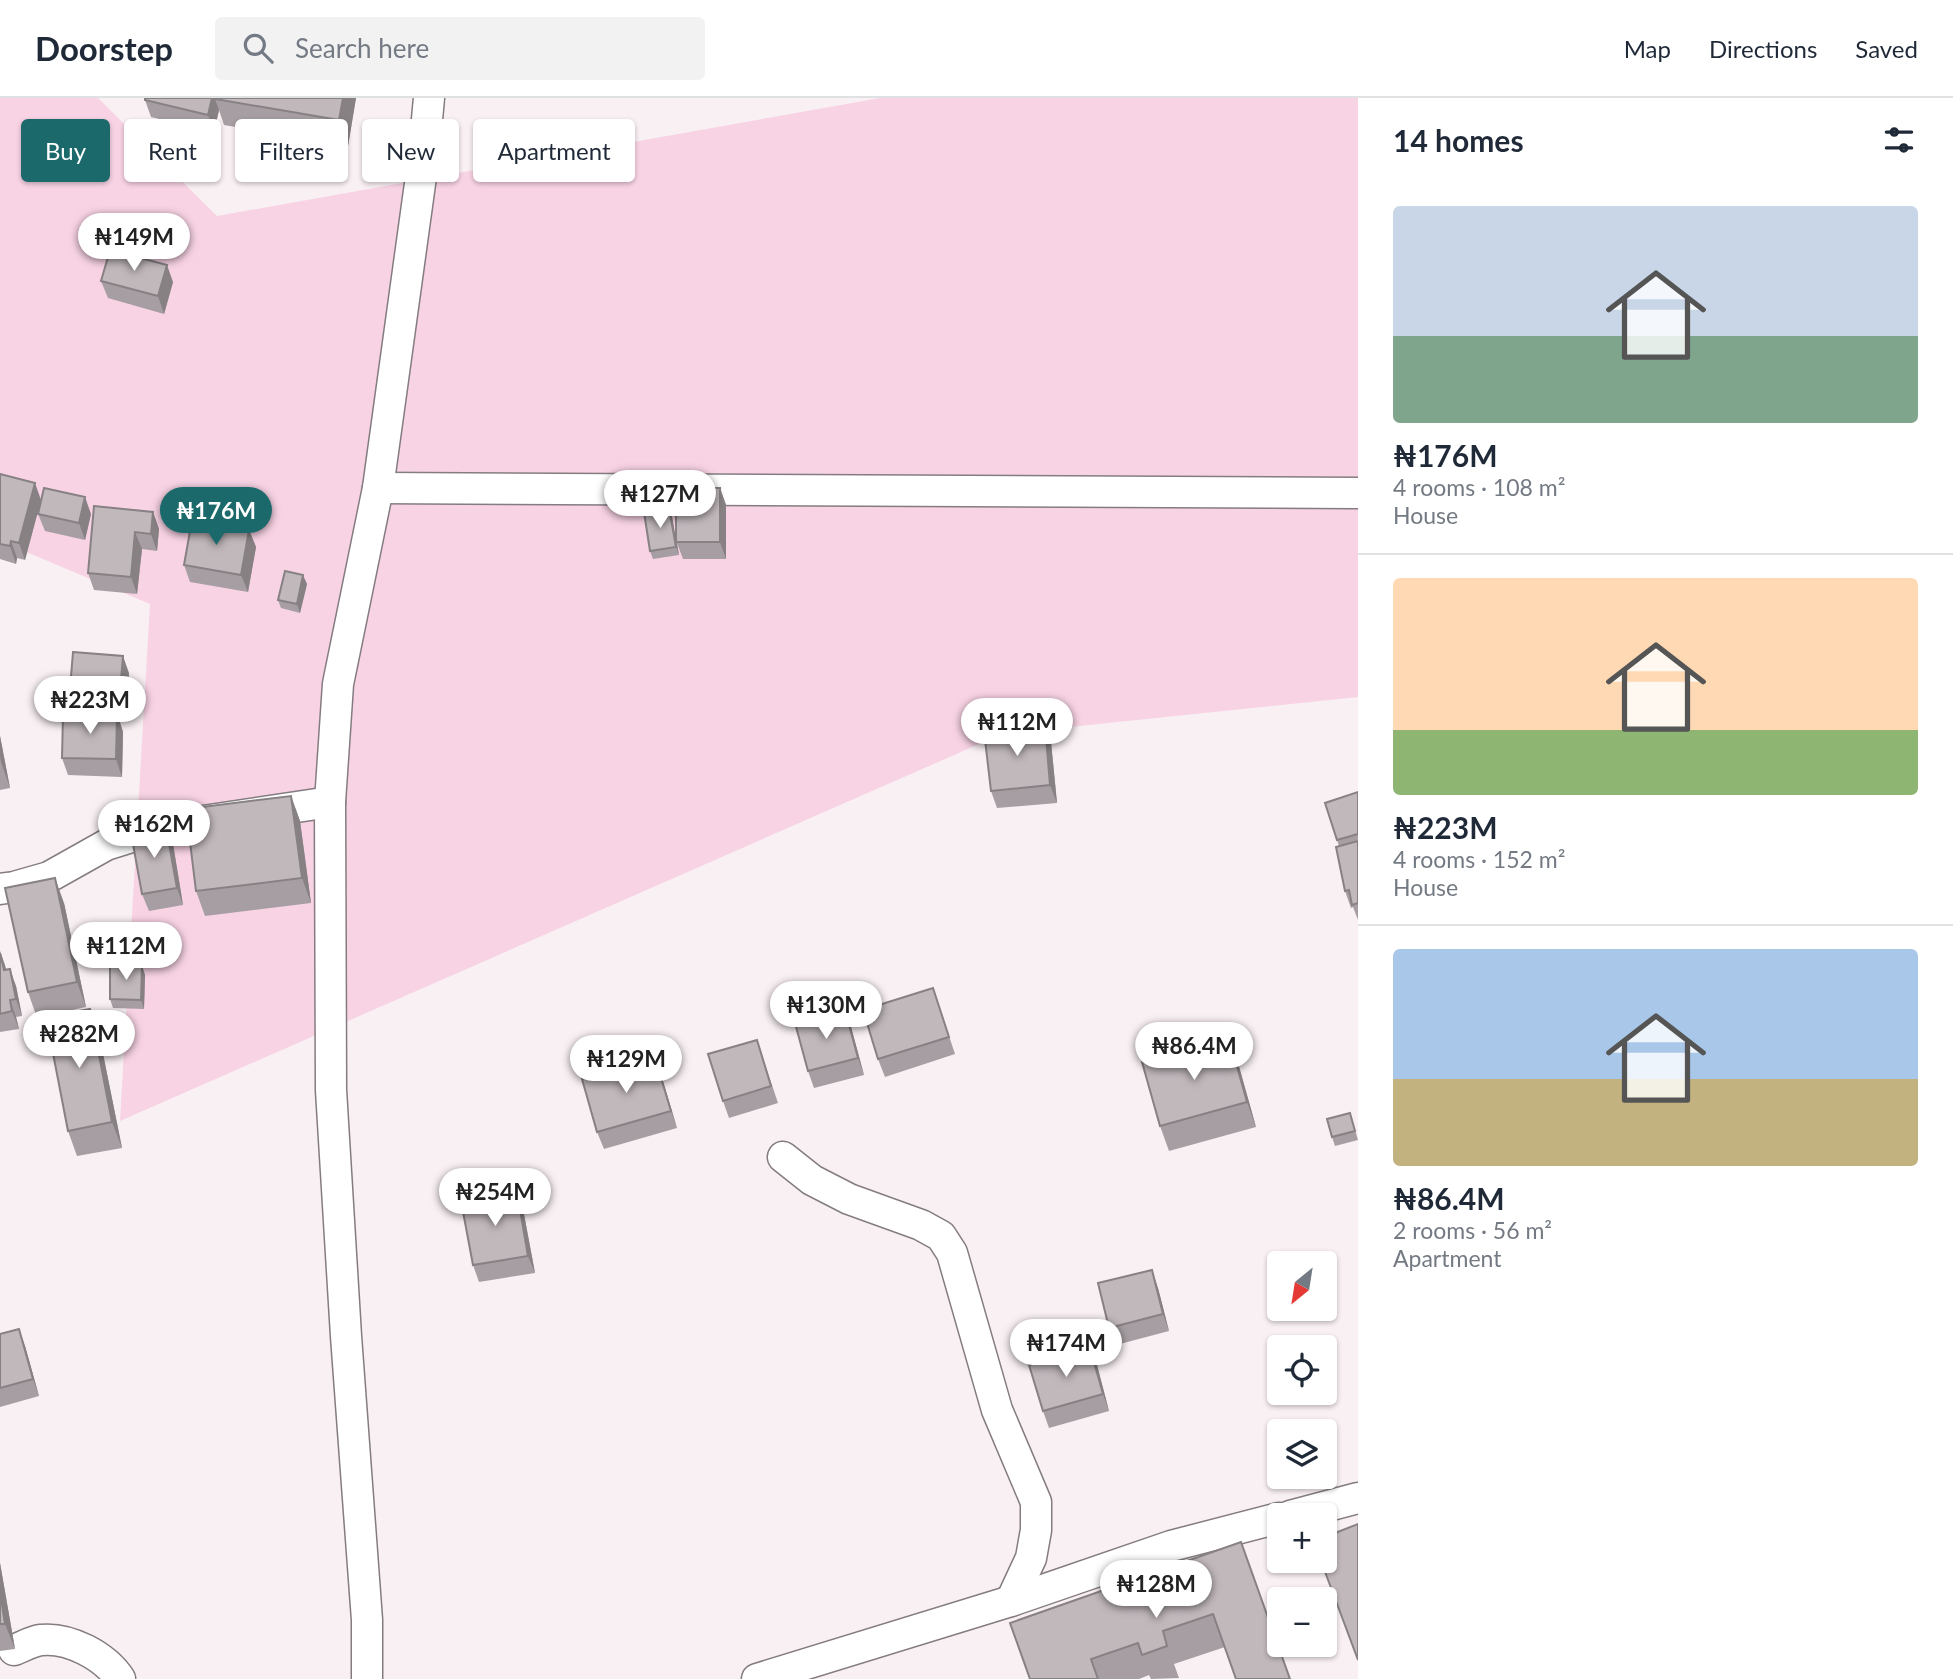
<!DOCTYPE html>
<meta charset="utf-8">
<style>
:root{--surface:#fff;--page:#f2f2f3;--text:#1f2937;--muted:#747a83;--line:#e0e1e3;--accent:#1c696c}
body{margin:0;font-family:Lato,sans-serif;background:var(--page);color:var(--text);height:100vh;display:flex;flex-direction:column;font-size:26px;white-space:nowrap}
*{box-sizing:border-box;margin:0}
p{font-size:23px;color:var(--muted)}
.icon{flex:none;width:38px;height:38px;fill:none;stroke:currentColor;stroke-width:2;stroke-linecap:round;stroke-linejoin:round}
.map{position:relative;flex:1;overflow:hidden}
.sheet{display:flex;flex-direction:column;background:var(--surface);width:595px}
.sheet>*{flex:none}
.top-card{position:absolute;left:21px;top:21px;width:665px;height:63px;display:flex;gap:14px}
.needle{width:46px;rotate:210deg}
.controls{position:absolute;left:1267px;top:1153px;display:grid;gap:14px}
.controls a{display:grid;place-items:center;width:70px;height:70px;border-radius:7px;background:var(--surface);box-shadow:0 2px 5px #0004;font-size:35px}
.price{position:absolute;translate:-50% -60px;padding:0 16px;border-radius:24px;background:#fff;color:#222;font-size:23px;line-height:46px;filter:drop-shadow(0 2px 4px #0008)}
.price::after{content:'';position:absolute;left:50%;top:42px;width:21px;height:16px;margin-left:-10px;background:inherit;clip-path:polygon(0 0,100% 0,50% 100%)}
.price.active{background:var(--accent);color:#fff}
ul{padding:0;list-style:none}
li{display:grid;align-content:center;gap:14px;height:371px;padding:0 35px}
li+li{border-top:2px solid var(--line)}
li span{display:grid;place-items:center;height:217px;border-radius:7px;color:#555}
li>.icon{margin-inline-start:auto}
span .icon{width:126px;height:126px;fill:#fffc;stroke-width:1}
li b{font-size:30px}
h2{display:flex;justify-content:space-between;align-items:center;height:84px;padding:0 35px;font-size:30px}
.pill{padding:0 24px;border-radius:7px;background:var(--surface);box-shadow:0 2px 5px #0004;font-size:24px;line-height:63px}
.pill.active{background:var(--accent);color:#fff}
header{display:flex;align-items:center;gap:42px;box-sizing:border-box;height:98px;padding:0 35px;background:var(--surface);border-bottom:2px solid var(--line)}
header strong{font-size:33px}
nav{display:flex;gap:38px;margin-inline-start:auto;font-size:24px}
.search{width:490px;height:63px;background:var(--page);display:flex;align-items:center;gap:18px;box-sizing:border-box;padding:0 24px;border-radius:7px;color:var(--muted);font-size:26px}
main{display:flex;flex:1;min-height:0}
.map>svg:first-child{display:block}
.green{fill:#f8d3e4}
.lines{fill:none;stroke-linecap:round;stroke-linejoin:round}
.minor-casing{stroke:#847c80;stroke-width:33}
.minor{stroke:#fff;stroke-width:30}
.wall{fill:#a69ea2}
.shaded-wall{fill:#878184}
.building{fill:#c1b8bc;stroke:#878184;stroke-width:2}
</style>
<header>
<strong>Doorstep</strong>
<div class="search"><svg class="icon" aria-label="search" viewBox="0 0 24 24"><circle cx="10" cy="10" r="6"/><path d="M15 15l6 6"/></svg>Search here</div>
<nav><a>Map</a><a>Directions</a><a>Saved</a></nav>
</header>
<main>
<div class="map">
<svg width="1358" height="1581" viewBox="0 0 1358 1581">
<rect width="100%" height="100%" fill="#f9f0f4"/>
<path class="green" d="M 0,0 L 98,0 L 217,118 L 880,0 L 1358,0 L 1358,599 L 1002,636 L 120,1023 L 150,506 L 0,443 Z"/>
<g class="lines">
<g class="minor-casing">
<g id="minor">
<path d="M 378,390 L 1358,395"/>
<path d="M 0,791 L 14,789 L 49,779 L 106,747 L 163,729 L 330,704"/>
<path d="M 783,1059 L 812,1082 L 849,1101 L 921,1127 L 941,1138 L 952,1155 L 997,1312 L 1036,1404 L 1036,1432 L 1031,1460 L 1011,1503"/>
<path d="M 1290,1418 L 1358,1400"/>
<path d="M 14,1552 C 22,1549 32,1543 41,1542 C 69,1539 105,1558 120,1581"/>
<path d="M 367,1581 L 367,1522 L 346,1238 L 331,992 L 330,704 L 338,586 L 378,390 L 423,64 L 429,0"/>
<path d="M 757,1581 L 1011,1503 L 1171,1448 L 1279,1420"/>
</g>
</g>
<use href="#minor" class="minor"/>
</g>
<g class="wall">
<path d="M 356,0 L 348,48 L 224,27 L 219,12 L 214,34 L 151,19 L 145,2 Z"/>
<path d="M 101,183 L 173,184 L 164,216 L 108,200 Z"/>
<path d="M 0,376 L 41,402 L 25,462 L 17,460 L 16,466 L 0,461 Z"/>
<path d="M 720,390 L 726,407 L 726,461 L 683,461 L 677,445 L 679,457 L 653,461 L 650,453 L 669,410 L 672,419 L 676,443 Z"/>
<path d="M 153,414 L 159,431 L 157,453 L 142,451 L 137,496 L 94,492 L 88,475 Z"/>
<path d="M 38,416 L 91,416 L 85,442 L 45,433 Z"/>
<path d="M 249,432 L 256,449 L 248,494 L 190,484 L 184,467 Z"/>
<path d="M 307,486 L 300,515 L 281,510 L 278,502 Z"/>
<path d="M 129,575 L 125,624 L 120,624 L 123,634 L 122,679 L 68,677 L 62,660 L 73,616 L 69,603 Z"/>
<path d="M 1045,627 L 1051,644 L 1057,705 L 997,710 L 991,693 Z"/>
<path d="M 0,638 L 10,690 L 0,692 Z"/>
<path d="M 1358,694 L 1358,822 L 1353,809 L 1351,810 L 1345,793 L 1339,748 L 1325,705 Z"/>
<path d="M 291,698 L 300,723 L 311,805 L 205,818 L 196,793 Z"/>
<path d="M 166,729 L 173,746 L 183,807 L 149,813 L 142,796 Z"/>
<path d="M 64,805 L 86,909 L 37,920 L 28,894 Z"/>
<path d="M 0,853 L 6,872 L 16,888 L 22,918 L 16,919 L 19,931 L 0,934 Z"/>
<path d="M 142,868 L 145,877 L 144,911 L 113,910 L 110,901 Z"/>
<path d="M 933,890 L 955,956 L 885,979 L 878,961 Z"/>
<path d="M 851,929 L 864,977 L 814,990 L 808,973 Z"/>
<path d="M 99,936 L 122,1050 L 77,1058 L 68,1033 Z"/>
<path d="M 757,942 L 778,1005 L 729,1020 L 723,1003 Z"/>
<path d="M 1238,965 L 1256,1029 L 1169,1053 L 1160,1028 Z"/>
<path d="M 661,977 L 677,1030 L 604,1051 L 597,1034 Z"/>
<path d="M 1350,1015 L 1358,1042 L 1335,1048 L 1332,1039 Z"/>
<path d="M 523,1111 L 535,1175 L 479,1184 L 473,1167 Z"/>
<path d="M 1158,1190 L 1169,1233 L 1116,1247 L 1109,1230 Z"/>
<path d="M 0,1236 L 25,1248 L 39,1298 L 0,1309 Z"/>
<path d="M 1090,1250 L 1097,1267 L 1109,1313 L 1049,1330 L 1043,1313 Z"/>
<path d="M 1241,1444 L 1225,1549 L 1174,1566 L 1179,1580 L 1151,1581 L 1149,1577 L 1139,1581 L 1030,1581 Z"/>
<path d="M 0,1465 L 15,1551 L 0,1553 Z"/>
</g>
<g class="shaded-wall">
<path d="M 212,0 L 222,0 L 215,1 L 219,12 L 214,34 L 208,17 Z"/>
<path d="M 343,0 L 356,0 L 348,48 L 339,22 Z"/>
<path d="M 167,167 L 173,184 L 164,216 L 158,198 Z"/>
<path d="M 35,385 L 41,402 L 25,462 L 19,445 Z"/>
<path d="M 720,390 L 726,407 L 726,461 L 720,444 Z"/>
<path d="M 85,399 L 91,416 L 85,442 L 79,425 Z"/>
<path d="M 669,410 L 672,419 L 679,457 L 676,449 Z"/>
<path d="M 153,414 L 159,431 L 157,453 L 151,436 Z"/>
<path d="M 249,432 L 256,449 L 248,494 L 241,477 Z"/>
<path d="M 135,434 L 142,451 L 137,496 L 131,479 Z"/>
<path d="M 11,443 L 17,460 L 16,466 L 10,448 Z"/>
<path d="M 303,477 L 307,486 L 300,515 L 297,506 Z"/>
<path d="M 123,558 L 129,575 L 125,624 L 119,607 Z"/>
<path d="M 117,617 L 123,634 L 122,679 L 116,661 Z"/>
<path d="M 1045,627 L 1051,644 L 1057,705 L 1050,687 Z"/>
<path d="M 0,638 L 10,690 L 1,664 L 0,658 Z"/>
<path d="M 291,698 L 300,723 L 311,805 L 302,780 Z"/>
<path d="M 166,729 L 173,746 L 183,807 L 177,790 Z"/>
<path d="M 55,780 L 64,805 L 86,909 L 77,884 Z"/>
<path d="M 0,853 L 5,867 L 10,889 L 4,872 Z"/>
<path d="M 142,868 L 145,877 L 144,911 L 141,902 Z"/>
<path d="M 10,871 L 16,888 L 22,918 L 16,901 Z"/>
<path d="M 10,902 L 16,919 L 19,931 L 12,913 Z"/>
<path d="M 90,911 L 99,936 L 122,1050 L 112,1024 Z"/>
<path d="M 845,912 L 851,929 L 864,977 L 858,960 Z"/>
<path d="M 1229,940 L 1238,965 L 1256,1029 L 1247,1004 Z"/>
<path d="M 655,960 L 661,977 L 677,1030 L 671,1013 Z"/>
<path d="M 517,1094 L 523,1111 L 535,1175 L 528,1158 Z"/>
<path d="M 1152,1172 L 1158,1190 L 1169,1233 L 1163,1216 Z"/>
<path d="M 19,1231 L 25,1248 L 39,1298 L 33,1281 Z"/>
<path d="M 1090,1250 L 1097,1267 L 1109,1313 L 1103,1296 Z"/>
<path d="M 0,1465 L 15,1551 L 5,1526 L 0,1494 Z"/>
</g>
<g class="building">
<path d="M 145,0 L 212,0 L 208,17 L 145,2 Z"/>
<path d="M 215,0 L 343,0 L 339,22 L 215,1 Z"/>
<path d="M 110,152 L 167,167 L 158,198 L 101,183 Z"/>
<path d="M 0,376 L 35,385 L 19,445 L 11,443 L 10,448 L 0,446 Z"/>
<path d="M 44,390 L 85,399 L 79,425 L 38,416 Z"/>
<rect x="676" y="390" width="44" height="54"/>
<path d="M 94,408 L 153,414 L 151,436 L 135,434 L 131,479 L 88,475 Z"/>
<path d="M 669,410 L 676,449 L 650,453 L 644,414 Z"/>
<path d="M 192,422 L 249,432 L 241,477 L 184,467 Z"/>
<path d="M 285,473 L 303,477 L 297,506 L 278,502 Z"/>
<path d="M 73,554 L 123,558 L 119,607 L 69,603 Z"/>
<path d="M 63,616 L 117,617 L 116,661 L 62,660 Z"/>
<path d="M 1045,627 L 1050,687 L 991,693 L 984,633 Z"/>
<path d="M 1358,694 L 1358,736 L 1337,742 L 1325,705 Z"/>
<path d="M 291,698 L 302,780 L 196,793 L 186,711 Z"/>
<path d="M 166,729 L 177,790 L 142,796 L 131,735 Z"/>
<path d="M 1358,743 L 1358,805 L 1352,807 L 1349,792 L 1345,793 L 1336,749 Z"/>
<path d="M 55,780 L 77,884 L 28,894 L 5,790 Z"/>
<path d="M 0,855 L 4,872 L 10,871 L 16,901 L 10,902 L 12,913 L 0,916 Z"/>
<path d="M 110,867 L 142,868 L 141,902 L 110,901 Z"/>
<path d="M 933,890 L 949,939 L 878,961 L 863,912 Z"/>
<path d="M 90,911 L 112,1024 L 68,1033 L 46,919 Z"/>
<path d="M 845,912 L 858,960 L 808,973 L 795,925 Z"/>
<path d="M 1229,940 L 1247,1004 L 1160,1028 L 1142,964 Z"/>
<path d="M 757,942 L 771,988 L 723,1003 L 708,956 Z"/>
<path d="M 655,960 L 671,1013 L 597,1034 L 582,981 Z"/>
<path d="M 1350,1015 L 1355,1033 L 1332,1039 L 1327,1021 Z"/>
<path d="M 517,1094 L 528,1158 L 473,1167 L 461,1103 Z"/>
<path d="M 1152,1172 L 1163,1216 L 1109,1230 L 1098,1185 Z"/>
<path d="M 19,1231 L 33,1281 L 0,1290 L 0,1236 Z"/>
<path d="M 1090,1250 L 1103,1296 L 1043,1313 L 1029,1267 Z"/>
<path d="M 1358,1426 L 1358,1562 L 1321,1463 L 1325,1463 L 1325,1439 Z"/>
<path d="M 1241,1444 L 1290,1581 L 1236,1581 L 1213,1516 L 1163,1533 L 1167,1548 L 1142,1557 L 1138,1545 L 1091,1561 L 1098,1581 L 1030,1581 L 1010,1525 Z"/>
<path d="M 0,1494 L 5,1526 L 0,1526 Z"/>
</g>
</svg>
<div class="controls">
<a><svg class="needle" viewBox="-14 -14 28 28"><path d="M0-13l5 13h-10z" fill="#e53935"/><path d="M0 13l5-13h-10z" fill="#747a83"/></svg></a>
<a><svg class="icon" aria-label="locate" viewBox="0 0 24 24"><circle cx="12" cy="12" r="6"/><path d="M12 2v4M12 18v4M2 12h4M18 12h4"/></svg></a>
<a><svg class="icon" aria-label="layers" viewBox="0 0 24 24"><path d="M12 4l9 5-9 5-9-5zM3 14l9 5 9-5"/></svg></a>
<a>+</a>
<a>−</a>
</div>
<b class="price" style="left:134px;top:175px">₦149M</b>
<b class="price" style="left:660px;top:432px">₦127M</b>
<b class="price active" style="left:216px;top:449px">₦176M</b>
<b class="price" style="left:90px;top:638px">₦223M</b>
<b class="price" style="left:1017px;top:660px">₦112M</b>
<b class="price" style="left:154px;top:762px">₦162M</b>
<b class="price" style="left:126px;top:884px">₦112M</b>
<b class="price" style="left:826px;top:943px">₦130M</b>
<b class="price" style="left:79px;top:972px">₦282M</b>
<b class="price" style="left:1194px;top:984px">₦86.4M</b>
<b class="price" style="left:626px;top:997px">₦129M</b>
<b class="price" style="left:495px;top:1130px">₦254M</b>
<b class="price" style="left:1066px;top:1281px">₦174M</b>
<b class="price" style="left:1156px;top:1522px">₦128M</b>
<div class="top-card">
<a class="pill active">Buy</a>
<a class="pill">Rent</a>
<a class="pill">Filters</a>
<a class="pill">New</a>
<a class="pill">Apartment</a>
</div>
</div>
<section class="sheet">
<h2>14 homes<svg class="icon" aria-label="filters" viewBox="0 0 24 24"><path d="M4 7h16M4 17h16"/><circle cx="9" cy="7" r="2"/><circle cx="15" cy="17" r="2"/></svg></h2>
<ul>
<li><span style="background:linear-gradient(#c9d6e8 60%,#7fa58c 0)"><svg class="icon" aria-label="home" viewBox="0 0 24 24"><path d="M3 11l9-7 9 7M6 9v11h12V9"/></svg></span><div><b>₦176M</b><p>4 rooms · 108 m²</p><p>House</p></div></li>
<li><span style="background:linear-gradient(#ffd9b3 70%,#8fb573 0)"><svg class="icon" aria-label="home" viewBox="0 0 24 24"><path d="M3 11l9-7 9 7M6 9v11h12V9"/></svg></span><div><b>₦223M</b><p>4 rooms · 152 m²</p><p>House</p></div></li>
<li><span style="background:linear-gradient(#a9c7e8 60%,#c2b280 0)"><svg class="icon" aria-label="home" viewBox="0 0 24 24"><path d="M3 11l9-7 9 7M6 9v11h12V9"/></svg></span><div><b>₦86.4M</b><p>2 rooms · 56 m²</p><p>Apartment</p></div></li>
</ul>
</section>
</main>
